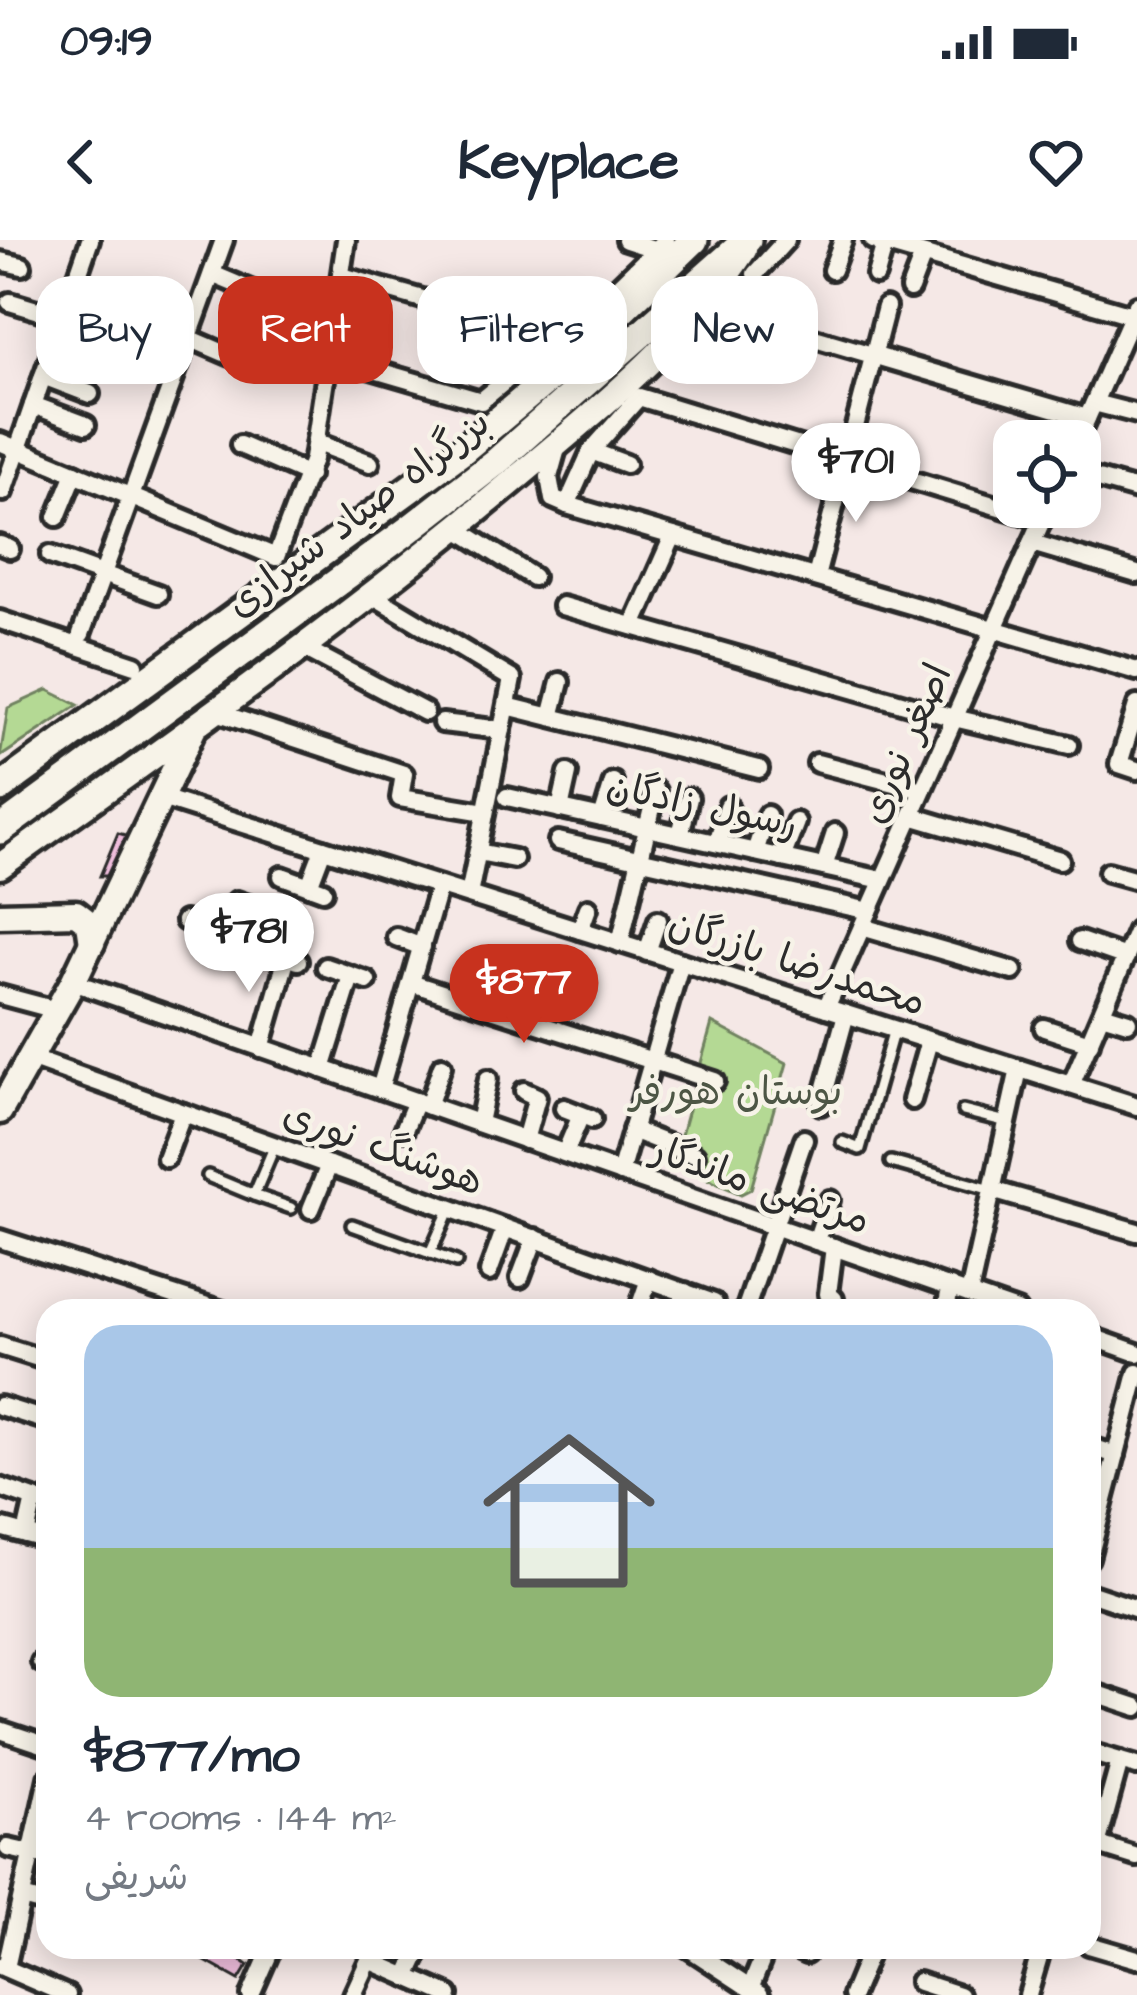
<!DOCTYPE html>
<meta charset="utf-8">
<style>
:root{--surface:#fff;--page:#f2f2f3;--text:#1f2937;--muted:#747a83;--accent:#c8321e}
body{margin:0;font-family:"Architects Daughter","Playpen Sans Arabic",sans-serif;background:var(--page);color:var(--text);height:100vh;display:flex;flex-direction:column;font-size:45px;white-space:nowrap}
*{box-sizing:border-box;margin:0}
p{font-size:39px;color:var(--muted)}
.icon{flex:none;width:66px;height:66px;fill:none;stroke:currentColor;stroke-width:2;stroke-linecap:round;stroke-linejoin:round}
.map{position:relative;flex:1;overflow:hidden}
.sheet{position:absolute;left:36px;top:1059px;width:1065px;height:660px;display:flex;flex-direction:column;background:var(--surface);border-radius:36px;box-shadow:0 6px 30px #0003}
.sheet>*{flex:none}
.guide{position:absolute;left:36px;top:36px;width:1065px;height:108px;display:flex;gap:24px}
.buttons{position:absolute;left:993px;top:180px;display:grid;gap:24px}
.buttons a{display:grid;place-items:center;width:108px;height:108px;border-radius:24px;background:var(--surface);box-shadow:0 6px 30px #0003;font-size:60px}
.price{position:absolute;translate:-50% -102px;padding:0 27px;border-radius:42px;background:#fff;color:#222;font-size:39px;line-height:78px;filter:drop-shadow(0 3px 6px #0008)}
.price::after{content:'';position:absolute;left:50%;top:72px;width:36px;height:27px;margin-left:-18px;background:inherit;clip-path:polygon(0 0,100% 0,50% 100%)}
.price.on{background:var(--accent);color:#fff}
ul{padding:0;list-style:none}
li{display:grid;align-content:center;gap:24px;height:636px;padding:0 48px}
li span{display:grid;place-items:center;height:372px;border-radius:36px;color:#555}
li>.icon{margin-inline-start:auto}
span .icon{width:216px;height:216px;fill:#fffc;stroke-width:1}
li b{font-size:51px}
.tag{padding:0 42px;border-radius:36px;background:var(--surface);box-shadow:0 6px 30px #0003;font-size:42px;line-height:108px}
.tag.on{background:var(--accent);color:#fff}
.status{display:flex;justify-content:space-between;align-items:center;height:84px;padding:0 60px;background:var(--surface);direction:ltr}
.status svg{height:33px;fill:currentColor}
header{display:flex;justify-content:space-between;align-items:center;height:156px;padding:0 48px;background:var(--surface);font-size:54px;font-weight:700}
.map>svg:first-child{display:block}
.green{fill:#b4d994;stroke:#708260;stroke-width:3}
.building{fill:#efbddc;stroke:#2b2b2b;stroke-width:3}
.lines{fill:none;stroke-linecap:round;stroke-linejoin:round}
.service-casing{stroke:#2b2b2b;stroke-width:18}
.minor-casing{stroke:#2b2b2b;stroke-width:26}
.secondary-casing{stroke:#2b2b2b;stroke-width:33}
.trunk-casing{stroke:#2b2b2b;stroke-width:36}
.service{stroke:#f7f3e8;stroke-width:9}
.minor{stroke:#f7f3e8;stroke-width:16}
.secondary{stroke:#f7f3e8;stroke-width:24}
.trunk{stroke:#f7f3e8;stroke-width:27}
.labels{text-anchor:middle;dominant-baseline:central;stroke-width:9;stroke-linejoin:round;paint-order:stroke}
.street-label{font-size:39px;fill:#2b2b2b;stroke:#f7f3e8}
.park-label{font-size:39px;fill:#4d5645;stroke:#f7f3e8}
</style>
<div class="status"><b>09:19</b><svg viewBox="0 0 49 12"><path d="M0 12V9h3v3zM5 12V6h3v6zM10 12V3h3v9zM15 12V0h3v12zM26 1h20v11H26zM47 4h2v5h-2z"/></svg></div>
<header><svg class="icon" aria-label="back" viewBox="0 0 24 24"><path d="M15 5l-7 7 7 7"/></svg>Keyplace<svg class="icon" aria-label="heart" viewBox="0 0 24 24"><path d="M12 20l-8-8c-3-5 5-10 8-4 3-6 11-1 8 4z"/></svg></header>
<div class="map">
<svg width="1137" height="1755" viewBox="0 0 1137 1755">
<rect width="100%" height="100%" fill="#f5e8e6"/>
<filter id="ink" filterUnits="userSpaceOnUse"><feTurbulence type="fractalNoise" baseFrequency=".00833" numOctaves="2"/><feDisplacementMap in="SourceGraphic" scale="24" xChannelSelector="R" yChannelSelector="G"/><feConvolveMatrix kernelMatrix="1 2 1 2 8 2 1 2 1" color-interpolation-filters="sRGB"/></filter>
<g filter="url(#ink)">
<g class="green">
<path d="M 48,450 L 78,465 L 0,517 L 8,468 Z"/>
<path d="M 712,783 L 787,823 L 751,949 L 741,954 L 673,924 Z"/>
</g>
<g class="building">
<path d="M 118,593 L 132,597 L 113,636 L 100,636 Z"/>
<path d="M 180,1707 L 214,1707 L 231,1716 L 232,1713 L 248,1725 L 239,1740 Z"/>
</g>
<g class="lines">
<g class="service-casing">
<g id="service">
<path d="M 963,871 L 1007,882"/>
<path d="M 842,902 L 860,909 L 894,789"/>
<path d="M 891,922 L 992,950"/>
<path d="M 208,936 L 254,955 L 275,905"/>
<path d="M 254,955 L 291,968"/>
<path d="M 352,985 L 456,1022"/>
<path d="M 430,1013 L 450,968"/>
</g>
</g>
<g class="minor-casing">
<g id="minor">
<path d="M 626,0 L 657,10"/>
<path d="M 873,0 L 1132,75"/>
<path d="M 0,21 L 22,26"/>
<path d="M 832,30 L 843,0"/>
<path d="M 212,34 L 305,73"/>
<path d="M 755,34 L 786,0"/>
<path d="M 876,35 L 885,3"/>
<path d="M 342,36 L 559,98"/>
<path d="M 910,49 L 923,15"/>
<path d="M 10,62 L 63,78"/>
<path d="M 743,77 L 1087,178"/>
<path d="M 59,90 L 131,116"/>
<path d="M 189,98 L 238,119"/>
<path d="M 330,117 L 481,161 L 607,57 L 666,0"/>
<path d="M 43,136 L 90,154"/>
<path d="M 1094,163 L 1137,174"/>
<path d="M 33,165 L 86,185"/>
<path d="M 1077,201 L 1137,65"/>
<path d="M 0,202 L 276,317 L 313,219 L 346,0"/>
<path d="M 317,203 L 370,223"/>
<path d="M 240,205 L 309,235"/>
<path d="M 558,205 L 549,237 L 553,259 L 567,265 L 1137,431"/>
<path d="M 591,211 L 626,224"/>
<path d="M 1080,234 L 1137,250"/>
<path d="M 3,252 L 90,0"/>
<path d="M 567,265 L 591,211 L 639,157 L 1042,280"/>
<path d="M 57,277 L 75,233"/>
<path d="M 456,288 L 533,337"/>
<path d="M 1032,303 L 1137,334"/>
<path d="M 0,305 L 10,309"/>
<path d="M 50,315 L 158,354"/>
<path d="M 816,337 L 886,67"/>
<path d="M 372,355 L 512,439 L 470,650"/>
<path d="M 562,366 L 954,478 L 1069,505"/>
<path d="M 0,380 L 135,425"/>
<path d="M 633,386 L 673,296"/>
<path d="M 81,394 L 224,0"/>
<path d="M 304,408 L 425,472"/>
<path d="M 1137,465 L 1119,524 L 1137,530"/>
<path d="M 507,466 L 759,529"/>
<path d="M 216,472 L 404,534 L 400,558 L 485,572"/>
<path d="M 551,477 L 560,442"/>
<path d="M 442,483 L 502,490"/>
<path d="M 817,523 L 922,550"/>
<path d="M 507,557 L 882,640"/>
<path d="M 162,558 L 1137,866"/>
<path d="M 560,569 L 568,533"/>
<path d="M 911,576 L 1060,620"/>
<path d="M 602,578 L 613,542"/>
<path d="M 680,595 L 689,558"/>
<path d="M 558,601 L 869,671"/>
<path d="M 717,603 L 728,566"/>
<path d="M 478,612 L 514,619"/>
<path d="M 755,612 L 767,575"/>
<path d="M 782,618 L 796,582"/>
<path d="M 824,627 L 835,593"/>
<path d="M 1108,632 L 1137,640"/>
<path d="M 282,636 L 323,651"/>
<path d="M 309,646 L 323,609"/>
<path d="M 185,681 L 298,721"/>
<path d="M 862,687 L 1013,731"/>
<path d="M 580,690 L 588,668"/>
<path d="M 223,694 L 237,661 L 257,668"/>
<path d="M 396,697 L 422,707"/>
<path d="M 1080,701 L 1126,717"/>
<path d="M 620,703 L 656,551"/>
<path d="M 647,712 L 658,680"/>
<path d="M 326,727 L 367,741"/>
<path d="M 73,742 L 1017,1071"/>
<path d="M 411,743 L 715,841"/>
<path d="M 0,755 L 56,770"/>
<path d="M 826,768 L 1048,267"/>
<path d="M 1102,774 L 1128,782"/>
<path d="M 1044,788 L 1090,803"/>
<path d="M 261,808 L 287,717"/>
<path d="M 30,818 L 714,1063 L 712,1071"/>
<path d="M 322,829 L 351,736"/>
<path d="M 1071,845 L 1137,690"/>
<path d="M 380,849 L 439,646"/>
<path d="M 524,851 L 537,857 L 525,900"/>
<path d="M 912,860 L 929,801"/>
<path d="M 821,865 L 846,774"/>
<path d="M 428,866 L 442,826"/>
<path d="M 564,868 L 592,879"/>
<path d="M 479,883 L 488,839"/>
<path d="M 404,890 L 416,861"/>
<path d="M 632,890 L 695,915"/>
<path d="M 565,913 L 581,875"/>
<path d="M 166,918 L 183,873"/>
<path d="M 620,933 L 681,722"/>
<path d="M 992,950 L 1137,992"/>
<path d="M 311,969 L 329,925"/>
<path d="M 0,999 L 223,1071"/>
<path d="M 816,1001 L 830,960"/>
<path d="M 489,1032 L 505,988"/>
<path d="M 520,1038 L 535,998"/>
<path d="M 969,1054 L 1019,829"/>
<path d="M 834,1059 L 828,1054 L 834,1007"/>
<path d="M 638,1071 L 649,1039"/>
<path d="M 679,1071 L 685,1052"/>
<path d="M 745,1071 L 804,899"/>
<path d="M 946,1071 L 950,1047"/>
<path d="M 1089,1096 L 1137,1113"/>
<path d="M 0,1106 L 48,1121"/>
<path d="M 0,1166 L 48,1181"/>
<path d="M 1089,1206 L 1116,1215"/>
<path d="M 0,1247 L 48,1264"/>
<path d="M 0,1287 L 48,1300"/>
<path d="M 26,1294 L 34,1259"/>
<path d="M 1089,1318 L 1137,1133"/>
<path d="M 1089,1353 L 1137,1369"/>
<path d="M 41,1422 L 48,1425"/>
<path d="M 1089,1451 L 1137,1467"/>
<path d="M 0,1490 L 48,1506"/>
<path d="M 1089,1512 L 1137,1526"/>
<path d="M 1089,1602 L 1137,1617"/>
<path d="M 1097,1605 L 1120,1521"/>
<path d="M 8,1608 L 48,1617"/>
<path d="M 22,1657 L 48,1664"/>
<path d="M 1089,1705 L 1137,1719"/>
<path d="M 687,1707 L 760,1755"/>
<path d="M 791,1707 L 806,1714"/>
<path d="M 369,1720 L 449,1755"/>
<path d="M 0,1726 L 67,1755"/>
<path d="M 6,1728 L 48,1538"/>
<path d="M 407,1737 L 421,1707"/>
<path d="M 919,1742 L 959,1755"/>
<path d="M 750,1749 L 767,1707"/>
<path d="M 251,1755 L 272,1707"/>
<path d="M 353,1755 L 375,1707"/>
<path d="M 852,1755 L 872,1707"/>
<path d="M 1028,1755 L 1042,1707"/>
</g>
</g>
<g class="secondary-casing">
<g id="secondary">
<path d="M 0,626 C 174,502 348,379 512,242 C 594,173 685,101 744,10"/>
<path d="M 0,675 L 76,673 L 89,683 L 92,703"/>
<path d="M 0,871 L 73,742 L 193,490"/>
</g>
</g>
<g class="trunk-casing">
<g id="trunk">
<path d="M 0,548 L 463,210 L 560,129 L 694,0"/>
<path d="M 0,590 L 407,291 L 496,222 L 747,0"/>
</g>
</g>
<use href="#service" class="service"/>
<use href="#minor" class="minor"/>
<use href="#secondary" class="secondary"/>
<use href="#trunk" class="trunk"/>
</g>
</g>
<g class="labels">
<g class="street-label">
<text transform="translate(359 274) rotate(-37)">بزرگراه صیاد شیرازی</text>
<text transform="translate(907 504) rotate(-66)">اصغر نوری</text>
<text transform="translate(702 566) rotate(12)">رسول زادگان</text>
<text transform="translate(797 724) rotate(18)">محمدرضا بازرگان</text>
<text transform="translate(383 909) rotate(20)">هوشنگ نوری</text>
<text transform="translate(760 946) rotate(19)">مرتضی ماندگار</text>
</g>
<g class="park-label">
<text x="736" y="853">بوستان هورفر</text>
</g>
</g>
</svg>
<div class="buttons">
<a><svg class="icon" aria-label="locate" viewBox="0 0 24 24"><circle cx="12" cy="12" r="6"/><path d="M12 2v4M12 18v4M2 12h4M18 12h4"/></svg></a>
</div>
<b class="price" style="left:856px;top:285px">$701</b>
<b class="price" style="left:249px;top:755px">$781</b>
<b class="price on" style="left:524px;top:806px">$877</b>
<div class="guide">
<a class="tag">Buy</a>
<a class="tag on">Rent</a>
<a class="tag">Filters</a>
<a class="tag">New</a>
</div>
<section class="sheet">
<ul>
<li><span style="background:linear-gradient(#a9c7e8 60%,#8fb573 0)"><svg class="icon" aria-label="home" viewBox="0 0 24 24"><path d="M3 11l9-7 9 7M6 9v11h12V9"/></svg></span><div><b>$877/mo</b><p>4 rooms · 144 m²</p><p>شریفی</p></div></li>
</ul>
</section>
</div>
